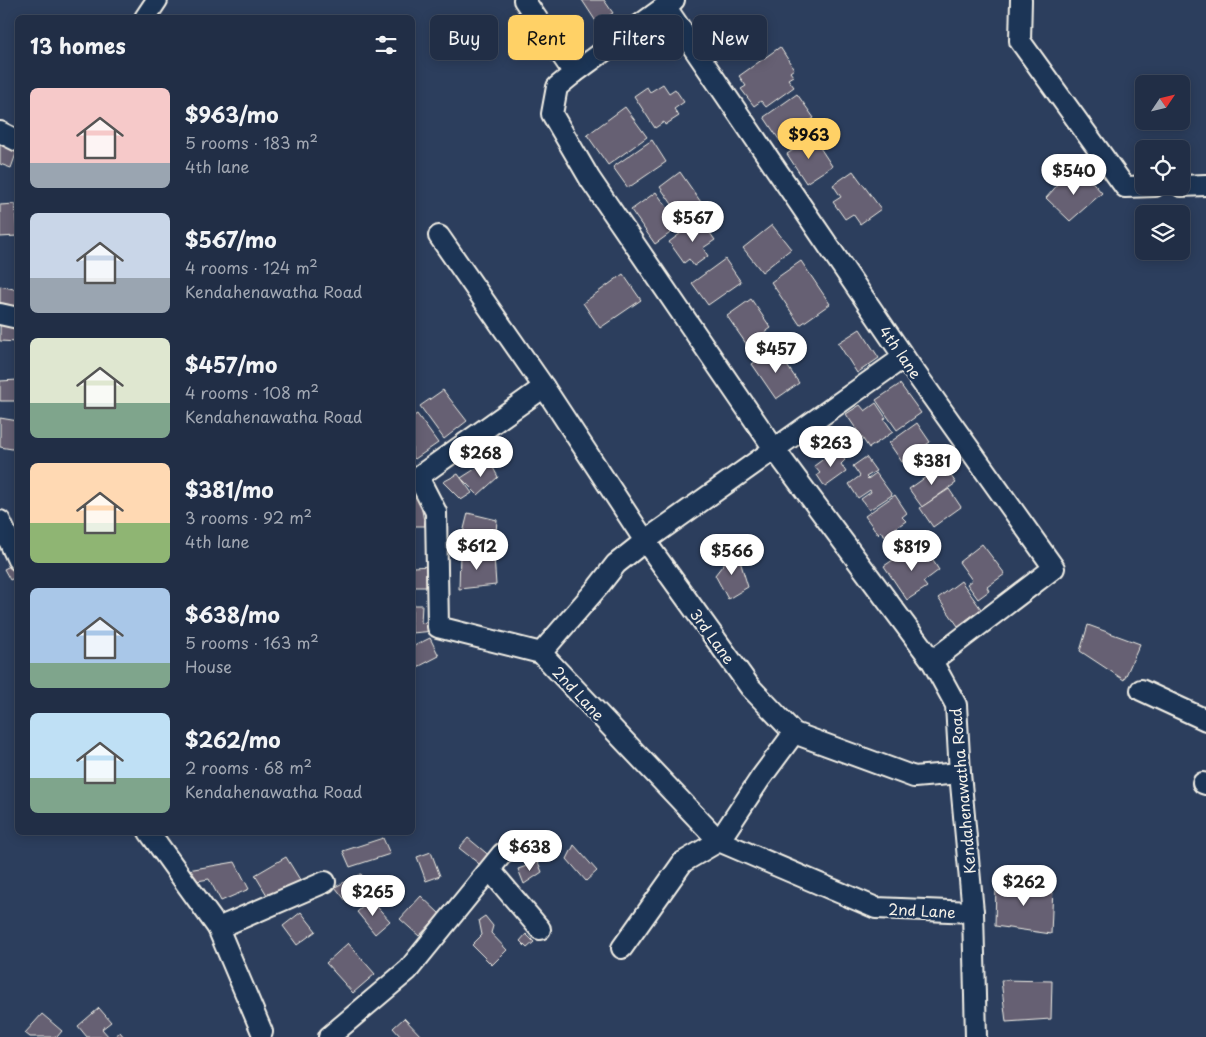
<!DOCTYPE html>
<meta charset="utf-8">
<style>
:root{--surface:#212e46;--page:#2d3a51;--text:#f1f3f6;--muted:#a2a8b3;--line:#3e4a5f;--accent:#ffd166}
body{margin:0;font-family:"Playpen Sans",sans-serif;background:var(--page);color:var(--text);height:100vh;display:flex;flex-direction:column;font-size:19px;white-space:nowrap}
*{box-sizing:border-box;margin:0}
p{font-size:16px;color:var(--muted)}
.icon{flex:none;width:28px;height:28px;fill:none;stroke:currentColor;stroke-width:2;stroke-linecap:round;stroke-linejoin:round}
.map{position:relative;flex:1;overflow:hidden}
.drawer{position:absolute;left:15px;top:15px;width:400px;height:820px;display:flex;flex-direction:column;background:var(--surface);border-radius:8px;box-shadow:0 2px 12px #0003,0 0 0 1px var(--line)}
.drawer>*{flex:none}
.top-card{position:absolute;left:430px;top:15px;width:475px;height:45px;display:flex;gap:10px}
.needle{width:32px;rotate:55deg}
.buttons{position:absolute;left:1135px;top:75px;display:grid;gap:10px}
.buttons a{display:grid;place-items:center;width:55px;height:55px;border-radius:8px;background:var(--surface);box-shadow:0 2px 12px #0003,0 0 0 1px var(--line);font-size:25px}
.price{position:absolute;translate:-50% -42px;padding:0 11px;border-radius:18px;background:#fff;color:#222;font-size:16px;line-height:32px;filter:drop-shadow(0 1px 2px #0008)}
.price::after{content:'';position:absolute;left:50%;top:30px;width:15px;height:11px;margin-left:-8px;background:inherit;clip-path:polygon(0 0,100% 0,50% 100%)}
.price.selected{background:var(--accent);color:#111}
ul{padding:0;list-style:none}
li{display:flex;align-items:center;gap:15px;height:125px;padding:0 15px}
li span{display:grid;place-items:center;flex:none;width:140px;height:100px;border-radius:8px;color:#555}
li>.icon{margin-inline-start:auto}
span .icon{width:60px;height:60px;fill:#fffc;stroke-width:1}
li b{font-size:21px}
h2{display:flex;justify-content:space-between;align-items:center;height:60px;padding:0 15px;font-size:21px}
.pill{padding:0 18px;border-radius:8px;background:var(--surface);box-shadow:0 2px 12px #0003,0 0 0 1px var(--line);font-size:18px;line-height:45px}
.pill.selected{background:var(--accent);color:#111}
.map>svg:first-child{display:block}
.building{fill:#666173;stroke:#f4f1e8}
.lines{fill:none;stroke-linecap:round;stroke-linejoin:round}
.minor-casing{stroke:#f4f1e8;stroke-width:24}
.minor{stroke:#1d3557;stroke-width:20}
.labels{text-anchor:middle;dominant-baseline:central;stroke-width:5;stroke-linejoin:round;paint-order:stroke}
.street-label{font-size:15px;fill:#f4f1e8;stroke:#1d3557}
</style>
<div class="map">
<svg width="1206" height="1037" viewBox="0 0 1206 1037">
<rect width="100%" height="100%" fill="#2c3e5d"/>
<filter id="ink" filterUnits="userSpaceOnUse"><feTurbulence type="fractalNoise" baseFrequency=".02" numOctaves="2"/><feDisplacementMap in="SourceGraphic" scale="10" xChannelSelector="R" yChannelSelector="G"/><feConvolveMatrix kernelMatrix="1 2 1 2 8 2 1 2 1" color-interpolation-filters="sRGB"/></filter>
<g filter="url(#ink)">
<g class="building">
<path d="M 582,0 L 604,0 L 613,13 L 597,23 Z"/>
<path d="M 780,47 L 794,69 L 790,72 L 793,76 L 788,79 L 794,87 L 766,107 L 761,101 L 754,106 L 741,89 L 746,86 L 739,76 Z"/>
<path d="M 663,84 L 669,93 L 675,89 L 684,102 L 674,109 L 679,116 L 665,125 L 664,122 L 655,128 L 634,96 L 647,87 L 650,92 Z"/>
<path d="M 797,94 L 814,118 L 780,141 L 764,117 Z"/>
<path d="M 625,107 L 647,137 L 608,165 L 587,135 Z"/>
<path d="M 813,137 L 832,166 L 806,183 L 787,154 Z"/>
<path d="M 652,140 L 666,162 L 628,188 L 613,167 Z"/>
<path d="M 0,145 L 17,151 L 11,168 L 0,164 Z"/>
<path d="M 853,171 L 881,209 L 860,224 L 853,214 L 845,219 L 833,202 L 841,197 L 833,185 Z"/>
<path d="M 680,172 L 705,208 L 685,223 L 683,220 L 679,224 L 680,226 L 655,244 L 631,210 L 656,192 L 669,210 L 674,207 L 660,187 Z"/>
<path d="M 1088,177 L 1102,193 L 1070,221 L 1046,198 L 1061,181 Z"/>
<path d="M 15,204 L 17,236 L 0,237 L 0,205 Z"/>
<path d="M 700,219 L 715,240 L 703,248 L 708,256 L 694,266 L 689,259 L 684,263 L 669,242 Z"/>
<path d="M 772,225 L 791,249 L 762,272 L 743,248 Z"/>
<path d="M 725,259 L 741,282 L 708,305 L 692,283 Z"/>
<path d="M 801,261 L 830,304 L 800,325 L 771,282 Z"/>
<path d="M 623,274 L 641,300 L 600,328 L 583,303 Z"/>
<path d="M 0,286 L 18,290 L 18,314 L 0,310 Z"/>
<path d="M 751,299 L 771,328 L 747,345 L 727,316 Z"/>
<path d="M 0,321 L 18,322 L 18,342 L 0,341 Z"/>
<path d="M 860,329 L 879,358 L 857,373 L 838,343 Z"/>
<path d="M 775,348 L 799,383 L 776,399 L 752,364 Z"/>
<path d="M 18,380 L 18,401 L 0,401 L 0,381 Z"/>
<path d="M 900,384 L 921,413 L 897,430 L 876,400 Z"/>
<path d="M 443,390 L 467,421 L 444,439 L 420,406 Z"/>
<path d="M 876,403 L 886,418 L 884,419 L 893,432 L 869,448 L 846,414 L 860,405 L 865,411 Z"/>
<path d="M 417,414 L 438,443 L 415,459 L 412,456 L 412,417 Z"/>
<path d="M 0,418 L 18,421 L 18,450 L 0,447 Z"/>
<path d="M 917,423 L 930,442 L 902,462 L 889,443 Z"/>
<path d="M 837,449 L 845,460 L 841,464 L 846,472 L 825,487 L 817,475 L 820,473 L 814,466 Z"/>
<path d="M 866,457 L 876,471 L 866,477 L 868,479 L 876,473 L 892,495 L 869,510 L 861,499 L 871,492 L 870,490 L 858,498 L 849,484 L 860,476 L 853,466 Z"/>
<path d="M 489,460 L 498,477 L 478,495 L 461,478 Z"/>
<path d="M 943,465 L 956,483 L 922,507 L 909,489 Z"/>
<path d="M 458,474 L 472,493 L 461,500 L 443,482 Z"/>
<path d="M 949,489 L 961,507 L 933,527 L 920,508 Z"/>
<path d="M 419,495 L 425,526 L 412,526 L 412,496 Z"/>
<path d="M 895,495 L 907,513 L 902,517 L 906,521 L 884,536 L 881,531 L 878,534 L 865,516 Z"/>
<path d="M 468,513 L 497,520 L 495,546 L 461,541 Z"/>
<path d="M 982,544 L 1005,574 L 987,587 L 989,591 L 978,599 L 967,584 L 972,580 L 959,562 Z"/>
<path d="M 924,547 L 939,570 L 923,582 L 927,587 L 907,600 L 884,566 L 903,553 L 907,559 Z"/>
<path d="M 736,548 L 748,587 L 728,599 L 715,575 Z"/>
<path d="M 460,554 L 494,556 L 496,585 L 459,589 Z"/>
<path d="M 14,564 L 18,570 L 18,576 L 10,580 L 4,569 Z"/>
<path d="M 430,566 L 429,587 L 413,587 L 413,567 Z"/>
<path d="M 961,581 L 981,609 L 958,626 L 938,598 Z"/>
<path d="M 412,605 L 422,605 L 421,623 L 432,621 L 434,631 L 412,633 Z"/>
<path d="M 1088,625 L 1140,644 L 1124,680 L 1080,651 Z"/>
<path d="M 430,638 L 439,656 L 412,670 L 412,647 Z"/>
<path d="M 383,838 L 390,854 L 350,867 L 343,851 Z"/>
<path d="M 468,838 L 491,857 L 483,867 L 459,848 Z"/>
<path d="M 574,845 L 597,871 L 586,881 L 567,859 Z"/>
<path d="M 431,852 L 440,876 L 426,881 L 417,857 Z"/>
<path d="M 286,857 L 302,883 L 270,900 L 255,875 Z"/>
<path d="M 235,862 L 249,889 L 221,901 L 209,879 L 197,881 L 188,870 Z"/>
<path d="M 538,862 L 542,872 L 524,884 L 518,869 Z"/>
<path d="M 361,874 L 370,887 L 347,902 L 335,887 Z"/>
<path d="M 1020,880 L 1053,887 L 1051,934 L 995,926 L 996,885 Z"/>
<path d="M 421,896 L 440,914 L 419,936 L 400,919 Z"/>
<path d="M 371,900 L 390,921 L 375,934 L 357,912 Z"/>
<path d="M 301,912 L 316,931 L 297,945 L 283,926 Z"/>
<path d="M 485,916 L 493,926 L 491,933 L 507,950 L 492,965 L 472,945 L 482,935 L 479,920 Z"/>
<path d="M 526,934 L 534,942 L 527,948 L 520,941 Z"/>
<path d="M 348,943 L 375,974 L 353,993 L 326,963 Z"/>
<path d="M 1001,980 L 1052,981 L 1051,1019 L 1006,1022 Z"/>
<path d="M 99,1008 L 111,1022 L 102,1029 L 109,1037 L 87,1037 L 78,1026 Z"/>
<path d="M 42,1014 L 62,1031 L 57,1037 L 30,1037 L 25,1033 Z"/>
<path d="M 404,1018 L 422,1037 L 401,1037 L 393,1028 Z"/>
<path d="M 120,1032 L 124,1037 L 114,1037 Z"/>
</g>
<g class="lines">
<g class="minor-casing">
<g id="minor">
<path d="M 524,0 L 574,73 L 557,87 L 552,114 L 590,179 L 775,450 L 932,661 L 956,705 L 960,773 L 973,912 L 976,1037"/>
<path d="M 1021,0 L 1020,41 L 1125,187 L 1155,186"/>
<path d="M 665,6 L 904,357 L 1054,568 L 932,661"/>
<path d="M 145,18 L 157,0"/>
<path d="M 574,73 L 674,0"/>
<path d="M 0,132 L 18,141"/>
<path d="M 1181,186 L 1206,185"/>
<path d="M 439,236 L 544,387 L 645,541 L 750,687 L 794,733 L 914,777 L 960,773"/>
<path d="M 0,314 L 18,318"/>
<path d="M 544,387 L 418,477 L 436,512 L 438,627 L 541,653 L 719,841 L 876,908 L 973,912"/>
<path d="M 0,521 L 18,560"/>
<path d="M 541,653 L 598,587 L 616,564 L 645,541 L 904,357"/>
<path d="M 1141,690 L 1206,720"/>
<path d="M 1203,783 L 1206,784"/>
<path d="M 149,832 L 218,928 L 262,1032"/>
<path d="M 490,870 L 540,929"/>
<path d="M 218,928 L 325,882"/>
<path d="M 622,948 L 683,862 L 719,841 L 760,779 L 794,733"/>
<path d="M 329,1037 L 408,970 L 502,854"/>
</g>
</g>
<use href="#minor" class="minor"/>
</g>
</g>
<g class="labels">
<g class="street-label">
<text transform="translate(901 352) rotate(55)">4th lane</text>
<text transform="translate(713 636) rotate(54)">3rd Lane</text>
<text transform="translate(579 693) rotate(47)">2nd Lane</text>
<text transform="translate(962 791) rotate(-95)">Kendahenawatha Road</text>
<text transform="translate(922 910) rotate(3)">2nd Lane</text>
</g>
</g>
</svg>
<div class="buttons">
<a><svg class="needle" viewBox="-14 -14 28 28"><path d="M0-13l5 13h-10z" fill="#e53935"/><path d="M0 13l5-13h-10z" fill="#a2a8b3"/></svg></a>
<a><svg class="icon" aria-label="locate" viewBox="0 0 24 24"><circle cx="12" cy="12" r="6"/><path d="M12 2v4M12 18v4M2 12h4M18 12h4"/></svg></a>
<a><svg class="icon" aria-label="layers" viewBox="0 0 24 24"><path d="M12 4l9 5-9 5-9-5zM3 14l9 5 9-5"/></svg></a>
</div>
<b class="price selected" style="left:809px;top:160px">$963</b>
<b class="price" style="left:1074px;top:196px">$540</b>
<b class="price" style="left:693px;top:243px">$567</b>
<b class="price" style="left:776px;top:374px">$457</b>
<b class="price" style="left:831px;top:468px">$263</b>
<b class="price" style="left:481px;top:478px">$268</b>
<b class="price" style="left:932px;top:486px">$381</b>
<b class="price" style="left:477px;top:571px">$612</b>
<b class="price" style="left:912px;top:572px">$819</b>
<b class="price" style="left:732px;top:576px">$566</b>
<b class="price" style="left:530px;top:872px">$638</b>
<b class="price" style="left:1024px;top:907px">$262</b>
<b class="price" style="left:373px;top:917px">$265</b>
<div class="top-card">
<a class="pill">Buy</a>
<a class="pill selected">Rent</a>
<a class="pill">Filters</a>
<a class="pill">New</a>
</div>
<section class="drawer">
<h2>13 homes<svg class="icon" aria-label="filters" viewBox="0 0 24 24"><path d="M4 7h16M4 17h16"/><circle cx="9" cy="7" r="2"/><circle cx="15" cy="17" r="2"/></svg></h2>
<ul>
<li><span style="background:linear-gradient(#f6c9c9 75%,#9aa5b1 0)"><svg class="icon" aria-label="home" viewBox="0 0 24 24"><path d="M3 11l9-7 9 7M6 9v11h12V9"/></svg></span><div><b>$963/mo</b><p>5 rooms · 183 m²</p><p>4th lane</p></div></li>
<li><span style="background:linear-gradient(#c9d6e8 65%,#9aa5b1 0)"><svg class="icon" aria-label="home" viewBox="0 0 24 24"><path d="M3 11l9-7 9 7M6 9v11h12V9"/></svg></span><div><b>$567/mo</b><p>4 rooms · 124 m²</p><p>Kendahenawatha Road</p></div></li>
<li><span style="background:linear-gradient(#dfe7d0 65%,#7fa58c 0)"><svg class="icon" aria-label="home" viewBox="0 0 24 24"><path d="M3 11l9-7 9 7M6 9v11h12V9"/></svg></span><div><b>$457/mo</b><p>4 rooms · 108 m²</p><p>Kendahenawatha Road</p></div></li>
<li><span style="background:linear-gradient(#ffd9b3 60%,#8fb573 0)"><svg class="icon" aria-label="home" viewBox="0 0 24 24"><path d="M3 11l9-7 9 7M6 9v11h12V9"/></svg></span><div><b>$381/mo</b><p>3 rooms · 92 m²</p><p>4th lane</p></div></li>
<li><span style="background:linear-gradient(#a9c7e8 75%,#7fa58c 0)"><svg class="icon" aria-label="home" viewBox="0 0 24 24"><path d="M3 11l9-7 9 7M6 9v11h12V9"/></svg></span><div><b>$638/mo</b><p>5 rooms · 163 m²</p><p>House</p></div></li>
<li><span style="background:linear-gradient(#bfe0f5 65%,#7fa58c 0)"><svg class="icon" aria-label="home" viewBox="0 0 24 24"><path d="M3 11l9-7 9 7M6 9v11h12V9"/></svg></span><div><b>$262/mo</b><p>2 rooms · 68 m²</p><p>Kendahenawatha Road</p></div></li>
</ul>
</section>
</div>
